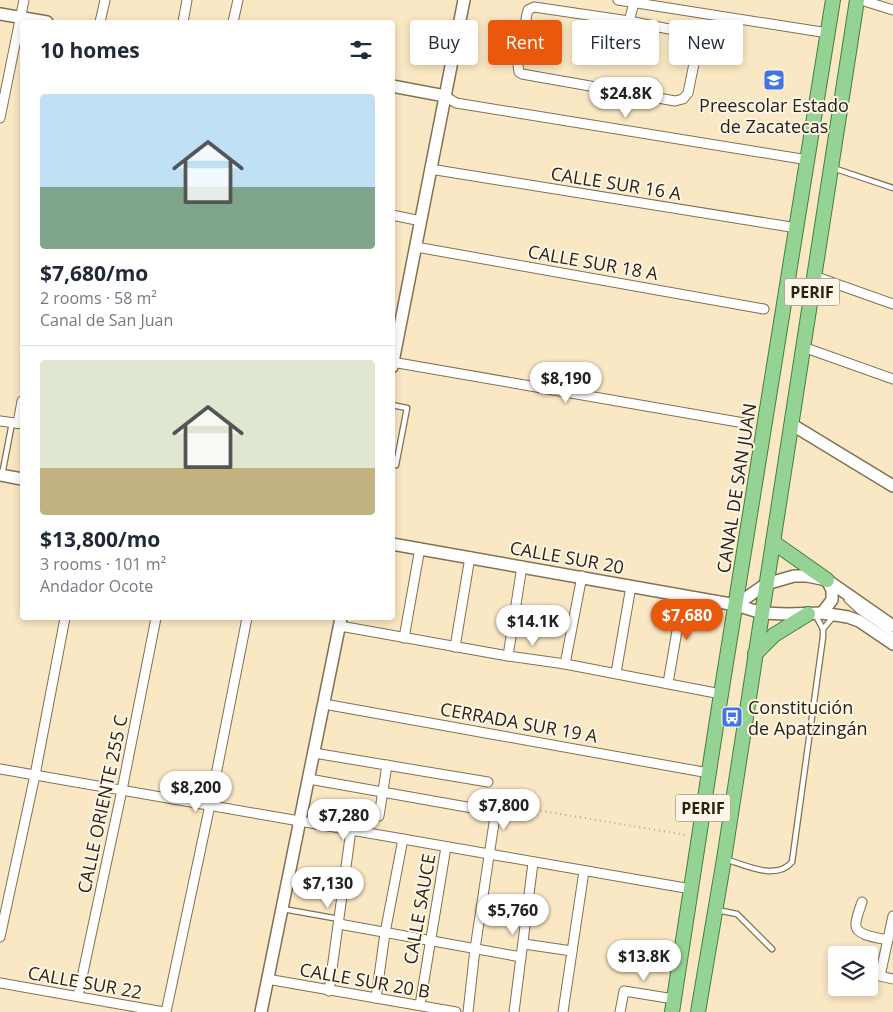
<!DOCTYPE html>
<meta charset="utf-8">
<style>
:root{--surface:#fff;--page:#f2f2f3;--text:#1f2937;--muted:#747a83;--line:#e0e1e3;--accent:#ea580c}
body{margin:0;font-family:"Open Sans",sans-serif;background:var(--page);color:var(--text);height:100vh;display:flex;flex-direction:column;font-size:19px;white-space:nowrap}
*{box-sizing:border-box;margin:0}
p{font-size:16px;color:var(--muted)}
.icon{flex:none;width:28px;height:28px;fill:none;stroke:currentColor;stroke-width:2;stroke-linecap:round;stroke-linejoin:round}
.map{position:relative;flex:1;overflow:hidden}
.panel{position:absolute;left:20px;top:20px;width:375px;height:600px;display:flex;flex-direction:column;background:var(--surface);border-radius:5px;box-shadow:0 2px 8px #0003}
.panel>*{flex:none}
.banner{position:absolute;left:410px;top:20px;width:408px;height:45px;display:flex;gap:10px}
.fabs{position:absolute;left:828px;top:946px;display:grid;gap:10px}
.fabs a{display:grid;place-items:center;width:50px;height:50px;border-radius:5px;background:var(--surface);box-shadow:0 2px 8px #0003;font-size:25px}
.price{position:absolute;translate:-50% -42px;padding:0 11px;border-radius:18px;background:#fff;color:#222;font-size:16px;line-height:32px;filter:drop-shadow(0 1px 2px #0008)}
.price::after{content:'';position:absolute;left:50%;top:30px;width:15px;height:11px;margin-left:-8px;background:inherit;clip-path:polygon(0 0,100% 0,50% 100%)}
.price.active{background:var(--accent);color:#fff}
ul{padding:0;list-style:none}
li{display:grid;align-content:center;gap:10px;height:265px;padding:0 20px}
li+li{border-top:1px solid var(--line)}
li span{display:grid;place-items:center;height:155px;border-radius:5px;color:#555}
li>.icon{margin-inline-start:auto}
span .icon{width:90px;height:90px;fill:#fffc;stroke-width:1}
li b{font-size:21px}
h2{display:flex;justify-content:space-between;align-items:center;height:60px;padding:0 20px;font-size:21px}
.tag{padding:0 18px;border-radius:5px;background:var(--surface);box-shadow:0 2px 8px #0003;font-size:18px;line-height:45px}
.tag.active{background:var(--accent);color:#fff}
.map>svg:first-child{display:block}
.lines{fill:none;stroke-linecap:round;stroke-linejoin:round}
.service-casing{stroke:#827151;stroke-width:7}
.minor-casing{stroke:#827151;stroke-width:11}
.tertiary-casing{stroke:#827151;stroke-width:14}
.primary-casing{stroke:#418239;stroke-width:16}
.path{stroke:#b7a88b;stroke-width:2;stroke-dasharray:1 4;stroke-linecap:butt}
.service{stroke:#fff;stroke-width:4.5}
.minor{stroke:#fff;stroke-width:9}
.tertiary{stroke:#fff;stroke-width:11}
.primary{stroke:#95d394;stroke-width:14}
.labels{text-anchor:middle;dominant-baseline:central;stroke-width:4;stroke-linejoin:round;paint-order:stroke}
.shield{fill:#fdf6e7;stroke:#696254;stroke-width:1}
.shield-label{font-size:16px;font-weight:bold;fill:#292215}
.poi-label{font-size:18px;fill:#292215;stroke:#fdf6e7}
.street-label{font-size:18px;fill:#292215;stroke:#fdf6e7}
</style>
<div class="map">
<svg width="893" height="1012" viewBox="0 0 893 1012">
<rect width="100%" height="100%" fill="#fae7c3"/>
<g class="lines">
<g class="service-casing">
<g id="service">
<path d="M 833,168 L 893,188"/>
<path d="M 392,405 L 407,408 L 396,465 L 392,464"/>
<path d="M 2,475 L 12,423"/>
<path d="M 847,600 L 860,612 L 893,635"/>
<path d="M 823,629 L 833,617"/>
<path d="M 725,859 C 745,865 776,881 792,862 L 823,637 L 823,629 L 815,614"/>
<path d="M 283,909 L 339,919"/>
<path d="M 717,910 L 737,914 L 772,949"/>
</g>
</g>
<g class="minor-casing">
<g id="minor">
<path d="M 618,0 L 828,33"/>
<path d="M 861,0 L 893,10"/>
<path d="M 534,7 L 629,21 L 694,34 L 697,36 L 698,44 L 688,93 L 683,99 L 675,101 L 522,74 L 519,72 L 518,65 L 527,14 L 528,10 Z"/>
<path d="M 629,21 L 634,3"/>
<path d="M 100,22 L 105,0"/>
<path d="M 183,22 L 187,0"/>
<path d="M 233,22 L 238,0"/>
<path d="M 445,96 L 456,103 L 808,160"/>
<path d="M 0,118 L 24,0"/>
<path d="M 430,169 L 797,228"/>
<path d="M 392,215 L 421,221"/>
<path d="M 416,247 L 764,309"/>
<path d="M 814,276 L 893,304"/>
<path d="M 803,347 L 893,379"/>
<path d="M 392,362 L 744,423"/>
<path d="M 0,421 L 22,424"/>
<path d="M 18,423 L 22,401"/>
<path d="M 340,626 L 508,656 L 565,664 L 721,694"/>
<path d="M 404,638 L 420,548"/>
<path d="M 455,647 L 470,557"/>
<path d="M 508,656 L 522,566"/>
<path d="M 565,664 L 582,576"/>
<path d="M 616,673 L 631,586"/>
<path d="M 668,683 L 683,596"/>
<path d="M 324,704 L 709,773"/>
<path d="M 314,753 L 488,782"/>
<path d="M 0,769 C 230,809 460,851 691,889"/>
<path d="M 309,779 L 478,809"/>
<path d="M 379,816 L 387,765"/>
<path d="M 862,902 C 860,909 855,919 856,926 C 857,936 880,938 888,940"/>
<path d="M 893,916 L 880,976 L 893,979"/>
<path d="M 339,924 L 521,957"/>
<path d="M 0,937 L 35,775 L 65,618"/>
<path d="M 524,944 L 572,951"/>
<path d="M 267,979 L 456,1012"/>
<path d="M 0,983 L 164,1012"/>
<path d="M 329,991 L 351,830"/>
<path d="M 78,996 L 122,790 L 156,618"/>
<path d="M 376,998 L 385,933 L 403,839"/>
<path d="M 420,1005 L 446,847"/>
<path d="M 166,1012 L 210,805 L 247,618"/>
<path d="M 468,1012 L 475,949 L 497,803"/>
<path d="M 514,1012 L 533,863"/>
<path d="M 563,1012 L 584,871"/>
<path d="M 620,1012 L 624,991 L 674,999"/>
</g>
</g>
<g class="tertiary-casing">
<g id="tertiary">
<path d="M 0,14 L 47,22"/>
<path d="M 392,86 L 445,96"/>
<path d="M 392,367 L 464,0"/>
<path d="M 791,424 L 893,486"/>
<path d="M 0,475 L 22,479"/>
<path d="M 392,544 L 736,605 L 762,613 L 787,614 L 822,613 L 848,617 L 859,621 L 893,644"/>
<path d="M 736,605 L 766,584 L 794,576 L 807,576 L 827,580 L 893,626"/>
<path d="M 822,613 L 832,600 L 832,590 L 827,580"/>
<path d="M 261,1012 L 341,618"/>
</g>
</g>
<g class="primary-casing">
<g id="primary">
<path d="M 773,542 L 827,580"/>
<path d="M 755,654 L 774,635 L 808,614"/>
<path d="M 672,1012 L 721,694 L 833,0"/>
<path d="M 698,1012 L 724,859 L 857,0"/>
</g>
</g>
<path class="path" d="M 506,805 L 687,835"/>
<use href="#service" class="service"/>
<use href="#minor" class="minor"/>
<use href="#tertiary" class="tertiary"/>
<use href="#primary" class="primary"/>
</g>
<defs>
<g id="school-square" transform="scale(1.125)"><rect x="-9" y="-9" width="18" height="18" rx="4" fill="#4175e6" stroke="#fdf6e7"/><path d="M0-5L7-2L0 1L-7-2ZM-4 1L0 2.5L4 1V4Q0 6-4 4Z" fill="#fff"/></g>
<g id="bus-square" transform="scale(1.125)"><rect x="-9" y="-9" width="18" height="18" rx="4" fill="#4175e6" stroke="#fdf6e7"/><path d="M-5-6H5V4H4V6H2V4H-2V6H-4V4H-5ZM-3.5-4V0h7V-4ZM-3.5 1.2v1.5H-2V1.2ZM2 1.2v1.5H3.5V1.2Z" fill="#fff"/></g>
</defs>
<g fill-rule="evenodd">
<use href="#school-square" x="774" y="80"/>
<use href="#bus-square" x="732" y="717"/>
</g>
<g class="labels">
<g class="shield">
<rect x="784.5" y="278.5" width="55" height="27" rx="4"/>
<rect x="675.5" y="794.5" width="55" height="27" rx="4"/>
</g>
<g class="shield-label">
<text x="812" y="292">PERIF</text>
<text x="703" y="808">PERIF</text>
</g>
<g class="poi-label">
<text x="774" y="105">Preescolar Estado<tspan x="774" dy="21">de Zacatecas</tspan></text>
<text x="748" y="707" text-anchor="start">Constitución<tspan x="748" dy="21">de Apatzingán</tspan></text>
</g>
<g class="street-label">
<text transform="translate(616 183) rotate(9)">CALLE SUR 16 A</text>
<text transform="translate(593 262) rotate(10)">CALLE SUR 18 A</text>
<text transform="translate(736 488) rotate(-81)">CANAL DE SAN JUAN</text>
<text transform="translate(567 557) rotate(10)">CALLE SUR 20</text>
<text transform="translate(519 722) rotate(10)">CERRADA SUR 19 A</text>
<text transform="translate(102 804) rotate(-78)">CALLE ORIENTE 255 C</text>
<text transform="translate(419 909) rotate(-80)">CALLE SAUCE</text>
<text transform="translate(365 980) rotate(10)">CALLE SUR 20 B</text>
<text transform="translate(85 982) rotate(10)">CALLE SUR 22</text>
</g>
</g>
</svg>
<div class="fabs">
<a><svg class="icon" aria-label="layers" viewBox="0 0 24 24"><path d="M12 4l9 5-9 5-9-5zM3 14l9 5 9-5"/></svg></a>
</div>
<b class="price" style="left:626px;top:119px">$24.8K</b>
<b class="price" style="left:566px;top:404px">$8,190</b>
<b class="price active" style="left:687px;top:641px">$7,680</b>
<b class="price" style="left:533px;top:647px">$14.1K</b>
<b class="price" style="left:196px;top:813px">$8,200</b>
<b class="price" style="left:504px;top:831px">$7,800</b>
<b class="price" style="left:344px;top:841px">$7,280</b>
<b class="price" style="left:328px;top:909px">$7,130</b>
<b class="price" style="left:513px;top:936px">$5,760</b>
<b class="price" style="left:644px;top:982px">$13.8K</b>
<div class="banner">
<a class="tag">Buy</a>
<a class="tag active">Rent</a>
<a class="tag">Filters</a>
<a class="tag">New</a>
</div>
<section class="panel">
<h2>10 homes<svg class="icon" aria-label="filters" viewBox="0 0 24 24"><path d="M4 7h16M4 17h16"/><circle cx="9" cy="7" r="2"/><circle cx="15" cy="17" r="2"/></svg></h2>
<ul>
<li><span style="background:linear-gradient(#bfe0f5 60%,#7fa58c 0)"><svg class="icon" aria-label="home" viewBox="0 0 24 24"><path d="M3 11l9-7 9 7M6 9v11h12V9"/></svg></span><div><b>$7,680/mo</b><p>2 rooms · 58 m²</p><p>Canal de San Juan</p></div></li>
<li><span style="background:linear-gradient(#dfe7d0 70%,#c2b280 0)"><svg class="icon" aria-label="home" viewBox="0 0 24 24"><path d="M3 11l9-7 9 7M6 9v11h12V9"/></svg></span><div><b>$13,800/mo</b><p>3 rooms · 101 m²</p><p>Andador Ocote</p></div></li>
</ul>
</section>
</div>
